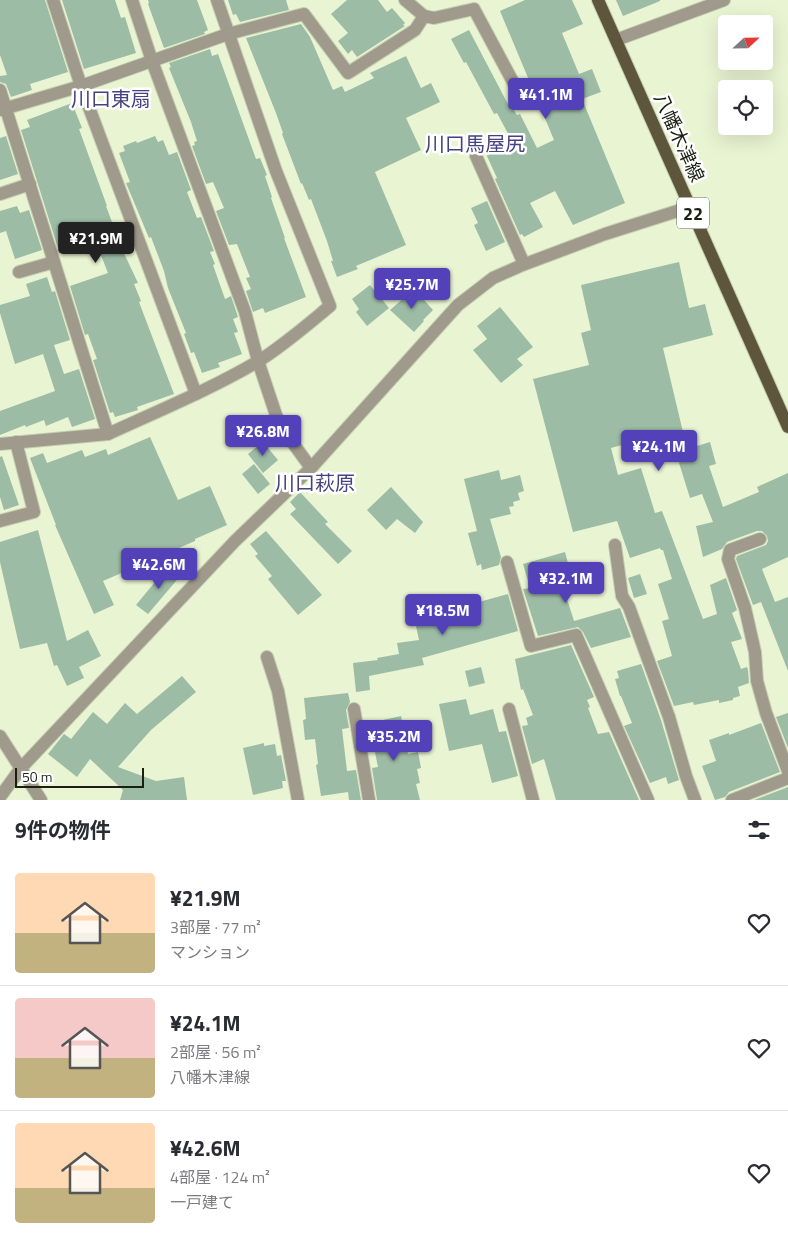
<!DOCTYPE html>
<html lang="ja">
<meta charset="utf-8">
<style>
:root{--surface:#fff;--page:#f7f7f7;--text:#2b2b33;--muted:#7c7c81;--line:#e1e1e2;--accent:#5241b9}
body{margin:0;font-family:"Titillium Web","Noto Sans JP",sans-serif;background:var(--page);color:var(--text);height:100vh;display:flex;flex-direction:column;font-size:19px;white-space:nowrap}
*{box-sizing:border-box;margin:0}
p{font-size:16px;color:var(--muted)}
.icon{flex:none;width:28px;height:28px;fill:none;stroke:currentColor;stroke-width:2;stroke-linecap:round;stroke-linejoin:round}
.map{position:relative;height:800px;overflow:hidden}
.drawer{display:flex;flex-direction:column;background:var(--surface);flex:1}
.drawer>*{flex:none}
.needle{width:32px;rotate:68deg}
.controls{position:absolute;left:718px;top:15px;display:grid;gap:10px}
.controls a{display:grid;place-items:center;width:55px;height:55px;border-radius:5px;background:var(--surface);box-shadow:0 5px 20px #0002;font-size:25px}
.scale{position:absolute;left:15px;bottom:12px;width:129px;box-sizing:border-box;padding-left:5px;border:2px solid #1b1f13;border-top:0;font-size:14px;line-height:18px;white-space:nowrap;color:#1b1f13;-webkit-text-stroke:4px #fff;paint-order:stroke}
.price{position:absolute;translate:-50% -42px;padding:0 11px;border-radius:5px;background:var(--accent);color:#fff;font-size:16px;line-height:32px;filter:drop-shadow(0 1px 2px #0008)}
.price::after{content:'';position:absolute;left:50%;top:30px;width:15px;height:11px;margin-left:-8px;background:inherit;clip-path:polygon(0 0,100% 0,50% 100%)}
.price.current{background:#222;color:#fff}
ul{padding:0;list-style:none}
li{display:flex;align-items:center;gap:15px;height:125px;padding:0 15px}
li+li{border-top:1px solid var(--line)}
li span{display:grid;place-items:center;flex:none;width:140px;height:100px;border-radius:5px;color:#555}
li>.icon{margin-inline-start:auto}
span .icon{width:60px;height:60px;fill:#fffc;stroke-width:1}
li b{font-size:21px}
h2{display:flex;justify-content:space-between;align-items:center;height:60px;padding:0 15px;font-size:21px}
.map>svg:first-child{display:block}
.building{fill:#9dbca6}
.lines{fill:none;stroke-linecap:round;stroke-linejoin:round}
.minor-casing{stroke:#c4ceb0;stroke-width:14}
.major-casing{stroke:#c4ceb0;stroke-width:14}
.minor{stroke:#9f9a8c;stroke-width:12}
.major{stroke:#5e553d;stroke-width:12}
.labels{text-anchor:middle;dominant-baseline:central;stroke-width:5;stroke-linejoin:round;paint-order:stroke}
.shield{fill:#fff;stroke:#5f625a;stroke-width:1}
.shield-label{font-size:18px;font-weight:bold;fill:#1b1f13}
.street-label{font-size:19px;fill:#1b1f13;stroke:#fff}
.neighbourhood-label{font-size:20px;fill:#454280;stroke:#fff}
</style>
<div class="map">
<svg width="788" height="800" viewBox="0 0 788 800">
<rect width="100%" height="100%" fill="#e9f4d2"/>
<g class="building">
<path d="M 0,0 L 45,0 L 68,72 L 30,84 L 32,90 L 11,97 L 6,84 L 0,82 L 0,76 L 7,75 L 0,55 Z"/>
<path d="M 62,0 L 115,0 L 121,18 L 125,17 L 136,53 L 84,69 Z"/>
<path d="M 148,0 L 197,0 L 208,30 L 204,32 L 205,34 L 164,48 L 148,4 L 149,3 Z"/>
<path d="M 228,0 L 286,0 L 289,10 L 240,22 L 236,14 L 233,15 Z"/>
<path d="M 347,0 L 378,0 L 387,12 L 392,8 L 405,23 L 403,25 L 405,26 L 357,57 L 352,50 L 348,54 L 338,41 L 348,33 L 331,14 Z"/>
<path d="M 525,0 L 572,0 L 583,24 L 562,33 L 579,74 L 592,69 L 601,92 L 582,99 L 625,203 L 573,225 L 555,191 L 530,203 L 543,227 L 524,237 L 522,234 L 520,235 L 495,179 L 497,178 L 486,154 L 512,141 L 497,113 L 494,114 L 466,62 L 464,63 L 451,39 L 469,30 L 511,110 L 513,109 L 517,115 L 520,114 L 537,148 L 554,140 L 500,11 Z"/>
<path d="M 616,0 L 660,0 L 660,1 L 623,16 Z"/>
<path d="M 301,24 L 310,37 L 333,90 L 342,86 L 345,92 L 374,78 L 370,73 L 406,56 L 421,88 L 431,83 L 440,102 L 406,118 L 421,150 L 375,172 L 406,245 L 356,266 L 358,269 L 337,277 L 331,261 L 333,261 L 327,241 L 311,199 L 309,200 L 302,183 L 301,184 L 282,134 L 283,133 L 276,113 L 246,38 Z"/>
<path d="M 210,49 L 212,56 L 218,54 L 256,159 L 260,158 L 267,175 L 265,176 L 272,197 L 271,198 L 285,238 L 284,238 L 306,297 L 265,313 L 263,308 L 253,312 L 246,291 L 251,289 L 246,278 L 250,277 L 237,244 L 229,245 L 216,211 L 224,208 L 213,182 L 206,184 L 192,146 L 195,145 L 194,142 L 197,141 L 191,122 L 169,68 L 171,67 L 169,63 Z"/>
<path d="M 72,103 L 82,128 L 79,129 L 107,206 L 106,206 L 122,249 L 138,283 L 134,284 L 141,301 L 139,302 L 174,394 L 137,407 L 138,410 L 115,417 L 113,412 L 110,413 L 93,360 L 97,359 L 88,334 L 85,335 L 70,286 L 108,273 L 95,240 L 61,253 L 57,245 L 21,130 L 30,127 L 27,120 Z"/>
<path d="M 6,136 L 18,174 L 0,180 L 0,138 Z"/>
<path d="M 155,136 L 158,142 L 163,140 L 169,155 L 177,152 L 191,190 L 187,192 L 197,218 L 201,217 L 214,251 L 210,252 L 215,264 L 213,265 L 225,299 L 231,296 L 238,317 L 233,319 L 238,332 L 234,333 L 242,354 L 218,363 L 220,367 L 202,373 L 194,352 L 191,353 L 184,334 L 186,333 L 168,288 L 164,271 L 151,237 L 149,238 L 126,183 L 130,182 L 119,153 L 125,151 L 123,146 L 136,141 L 137,143 Z"/>
<path d="M 487,201 L 505,242 L 486,251 L 474,225 L 478,223 L 471,208 Z"/>
<path d="M 17,206 L 20,213 L 29,210 L 42,250 L 15,259 L 6,231 L 0,233 L 0,211 Z"/>
<path d="M 679,262 L 689,308 L 705,304 L 713,335 L 663,348 L 687,449 L 710,442 L 716,464 L 709,466 L 723,507 L 759,492 L 757,487 L 788,473 L 788,557 L 762,569 L 775,602 L 788,597 L 788,671 L 761,602 L 753,605 L 736,559 L 737,556 L 766,545 L 768,541 L 767,536 L 762,531 L 757,531 L 727,542 L 722,549 L 703,557 L 696,526 L 713,522 L 702,494 L 690,498 L 669,431 L 665,432 L 665,431 L 628,440 L 629,443 L 611,448 L 618,475 L 641,468 L 655,513 L 662,511 L 703,619 L 717,614 L 710,585 L 726,578 L 737,610 L 732,613 L 742,639 L 731,642 L 741,669 L 747,667 L 748,670 L 749,683 L 738,687 L 740,696 L 733,698 L 733,700 L 719,703 L 719,700 L 694,705 L 693,702 L 674,706 L 657,661 L 672,656 L 662,621 L 669,619 L 658,584 L 672,579 L 663,550 L 661,550 L 660,548 L 630,558 L 617,521 L 573,532 L 533,379 L 589,365 L 581,333 L 591,330 L 581,285 Z"/>
<path d="M 47,277 L 52,292 L 55,291 L 70,340 L 54,345 L 64,374 L 79,369 L 95,419 L 72,427 L 68,417 L 46,426 L 44,420 L 26,427 L 25,425 L 0,435 L 0,411 L 55,391 L 43,354 L 15,364 L 0,313 L 0,305 L 30,296 L 26,284 Z"/>
<path d="M 370,285 L 389,308 L 367,326 L 356,312 L 359,309 L 352,299 Z"/>
<path d="M 414,289 L 433,310 L 423,320 L 424,321 L 414,332 L 390,310 Z"/>
<path d="M 500,307 L 533,347 L 517,359 L 523,365 L 501,383 L 473,350 L 487,339 L 477,326 Z"/>
<path d="M 150,437 L 178,500 L 210,486 L 227,525 L 195,539 L 195,541 L 103,581 L 114,605 L 94,614 L 55,525 L 56,525 L 30,458 L 43,453 L 47,463 L 82,450 L 85,457 L 106,449 L 108,455 Z"/>
<path d="M 263,442 L 278,460 L 263,473 L 248,454 Z"/>
<path d="M 2,456 L 19,505 L 4,510 L 0,497 L 0,457 Z"/>
<path d="M 254,464 L 270,484 L 258,494 L 242,474 Z"/>
<path d="M 499,470 L 501,480 L 520,475 L 524,491 L 518,493 L 520,500 L 513,502 L 514,506 L 509,507 L 511,514 L 490,519 L 501,557 L 499,565 L 482,570 L 481,564 L 477,566 L 468,533 L 477,531 L 464,479 Z"/>
<path d="M 391,487 L 423,522 L 415,533 L 397,519 L 386,530 L 367,510 Z"/>
<path d="M 300,492 L 328,522 L 325,524 L 352,551 L 338,564 L 290,514 L 296,509 L 290,502 Z"/>
<path d="M 38,530 L 67,641 L 88,630 L 101,656 L 79,667 L 84,678 L 67,686 L 57,665 L 54,666 L 47,643 L 20,649 L 0,562 L 0,542 Z"/>
<path d="M 266,531 L 322,595 L 298,615 L 268,579 L 272,576 L 255,556 L 258,554 L 250,544 Z"/>
<path d="M 565,552 L 576,593 L 566,596 L 574,621 L 620,608 L 631,637 L 591,648 L 583,632 L 578,627 L 538,636 L 523,589 L 530,588 L 523,564 Z"/>
<path d="M 169,565 L 181,575 L 148,614 L 136,605 Z"/>
<path d="M 640,574 L 647,594 L 634,598 L 628,578 Z"/>
<path d="M 449,594 L 453,612 L 480,607 L 479,602 L 508,594 L 518,631 L 422,658 L 424,665 L 369,676 L 370,690 L 356,692 L 353,663 L 378,660 L 377,658 L 399,654 L 397,643 L 419,640 L 414,617 L 437,613 L 434,597 Z"/>
<path d="M 571,645 L 594,697 L 587,700 L 590,707 L 588,708 L 598,734 L 609,732 L 639,800 L 556,800 L 544,759 L 532,764 L 522,726 L 528,725 L 526,718 L 533,715 L 523,689 L 521,690 L 515,659 Z"/>
<path d="M 641,664 L 661,720 L 679,780 L 668,784 L 666,777 L 650,783 L 624,726 L 632,723 L 621,696 L 620,696 L 615,679 L 619,678 L 617,671 Z"/>
<path d="M 481,667 L 485,683 L 469,687 L 465,671 Z"/>
<path d="M 182,676 L 196,692 L 151,730 L 118,767 L 156,781 L 184,777 L 187,800 L 120,800 L 123,790 L 90,759 L 77,777 L 48,754 L 64,734 L 71,739 L 93,712 L 107,724 L 125,703 L 137,714 Z"/>
<path d="M 348,693 L 350,702 L 346,710 L 349,728 L 342,729 L 347,771 L 356,770 L 361,800 L 349,800 L 348,792 L 321,796 L 316,765 L 318,764 L 315,739 L 305,740 L 303,720 L 306,719 L 304,698 Z"/>
<path d="M 466,699 L 470,715 L 493,709 L 499,732 L 506,731 L 518,776 L 492,783 L 482,744 L 449,751 L 439,704 Z"/>
<path d="M 788,713 L 788,748 L 776,717 Z"/>
<path d="M 401,716 L 408,754 L 418,752 L 421,768 L 417,769 L 420,783 L 416,784 L 420,800 L 377,800 L 372,768 L 378,767 L 369,723 Z"/>
<path d="M 761,723 L 780,772 L 729,792 L 725,797 L 715,800 L 702,766 L 716,761 L 709,740 L 729,733 L 729,735 Z"/>
<path d="M 264,743 L 264,746 L 275,744 L 277,756 L 281,755 L 286,781 L 282,781 L 283,788 L 253,795 L 243,748 Z"/>
<path d="M 788,787 L 788,800 L 754,800 Z"/>
</g>
<g class="lines">
<g class="minor-casing">
<g id="minor">
<path d="M 53,0 L 81,86 L 196,394"/>
<path d="M 132,0 L 152,61 L 245,312 L 258,361 L 279,424 L 311,468"/>
<path d="M 424,16 L 434,18 L 474,9 L 520,95"/>
<path d="M 616,40 L 724,0"/>
<path d="M 0,90 L 108,434 C 158,411 209,390 257,362 C 283,346 307,325 330,306 L 276,171 L 217,0"/>
<path d="M 0,110 L 81,86 L 228,34 L 304,14 L 348,73 L 415,30 L 424,16 L 405,0"/>
<path d="M 476,156 L 524,264"/>
<path d="M 0,194 L 30,184"/>
<path d="M 19,272 L 54,262"/>
<path d="M 0,444 L 108,434"/>
<path d="M 0,521 L 34,512 L 16,442"/>
<path d="M 760,539 L 730,550 L 728,559 L 745,608 L 755,652 L 757,681 L 766,713 L 788,771"/>
<path d="M 615,545 L 622,596 L 629,607 L 669,717 L 686,776 L 695,800"/>
<path d="M 507,562 L 531,646 L 576,635 L 648,800"/>
<path d="M 267,657 L 278,691 L 298,800"/>
<path d="M 354,709 L 369,800"/>
<path d="M 509,709 L 533,800"/>
<path d="M 0,736 L 41,800"/>
<path d="M 0,797 L 21,768 L 235,541 L 311,468 L 458,305 L 493,278 L 520,266 L 605,234 L 690,207"/>
<path d="M 732,800 L 788,778"/>
</g>
</g>
<g class="major-casing">
<path id="major" d="M 598,0 L 788,427"/>
</g>
<use href="#minor" class="minor"/>
<use href="#major" class="major"/>
</g>
<g class="labels">
<rect class="shield" x="677" y="197.5" width="32" height="31" rx="4"/>
<g class="shield-label">
<text x="693" y="213">22</text>
</g>
<g class="street-label">
<text transform="translate(680 137) rotate(66)">八幡木津線</text>
</g>
<g class="neighbourhood-label">
<text x="111" y="98">川口東扇</text>
<text x="475" y="143">川口馬屋尻</text>
<text x="315" y="482">川口萩原</text>
</g>
</g>
</svg>
<div class="controls">
<a><svg class="needle" viewBox="-14 -14 28 28"><path d="M0-13l5 13h-10z" fill="#e53935"/><path d="M0 13l5-13h-10z" fill="#7c7c81"/></svg></a>
<a><svg class="icon" aria-label="locate" viewBox="0 0 24 24"><circle cx="12" cy="12" r="6"/><path d="M12 2v4M12 18v4M2 12h4M18 12h4"/></svg></a>
</div>
<div class="scale">50 m</div>
<b class="price" style="left:546px;top:120px">¥41.1M</b>
<b class="price current" style="left:96px;top:264px">¥21.9M</b>
<b class="price" style="left:412px;top:310px">¥25.7M</b>
<b class="price" style="left:263px;top:457px">¥26.8M</b>
<b class="price" style="left:659px;top:472px">¥24.1M</b>
<b class="price" style="left:159px;top:590px">¥42.6M</b>
<b class="price" style="left:566px;top:604px">¥32.1M</b>
<b class="price" style="left:443px;top:636px">¥18.5M</b>
<b class="price" style="left:394px;top:762px">¥35.2M</b>
</div>
<section class="drawer">
<h2>9件の物件<svg class="icon" aria-label="filters" viewBox="0 0 24 24"><path d="M4 7h16M4 17h16"/><circle cx="9" cy="7" r="2"/><circle cx="15" cy="17" r="2"/></svg></h2>
<ul>
<li><span style="background:linear-gradient(#ffd9b3 60%,#c2b280 0)"><svg class="icon" aria-label="home" viewBox="0 0 24 24"><path d="M3 11l9-7 9 7M6 9v11h12V9"/></svg></span><div><b>¥21.9M</b><p>3部屋 · 77 m²</p><p>マンション</p></div><svg class="icon" aria-label="heart" viewBox="0 0 24 24"><path d="M12 20l-8-8c-3-5 5-10 8-4 3-6 11-1 8 4z"/></svg></li>
<li><span style="background:linear-gradient(#f6c9c9 60%,#c2b280 0)"><svg class="icon" aria-label="home" viewBox="0 0 24 24"><path d="M3 11l9-7 9 7M6 9v11h12V9"/></svg></span><div><b>¥24.1M</b><p>2部屋 · 56 m²</p><p>八幡木津線</p></div><svg class="icon" aria-label="heart" viewBox="0 0 24 24"><path d="M12 20l-8-8c-3-5 5-10 8-4 3-6 11-1 8 4z"/></svg></li>
<li><span style="background:linear-gradient(#ffd9b3 65%,#c2b280 0)"><svg class="icon" aria-label="home" viewBox="0 0 24 24"><path d="M3 11l9-7 9 7M6 9v11h12V9"/></svg></span><div><b>¥42.6M</b><p>4部屋 · 124 m²</p><p>一戸建て</p></div><svg class="icon" aria-label="heart" viewBox="0 0 24 24"><path d="M12 20l-8-8c-3-5 5-10 8-4 3-6 11-1 8 4z"/></svg></li>
</ul>
</section>
